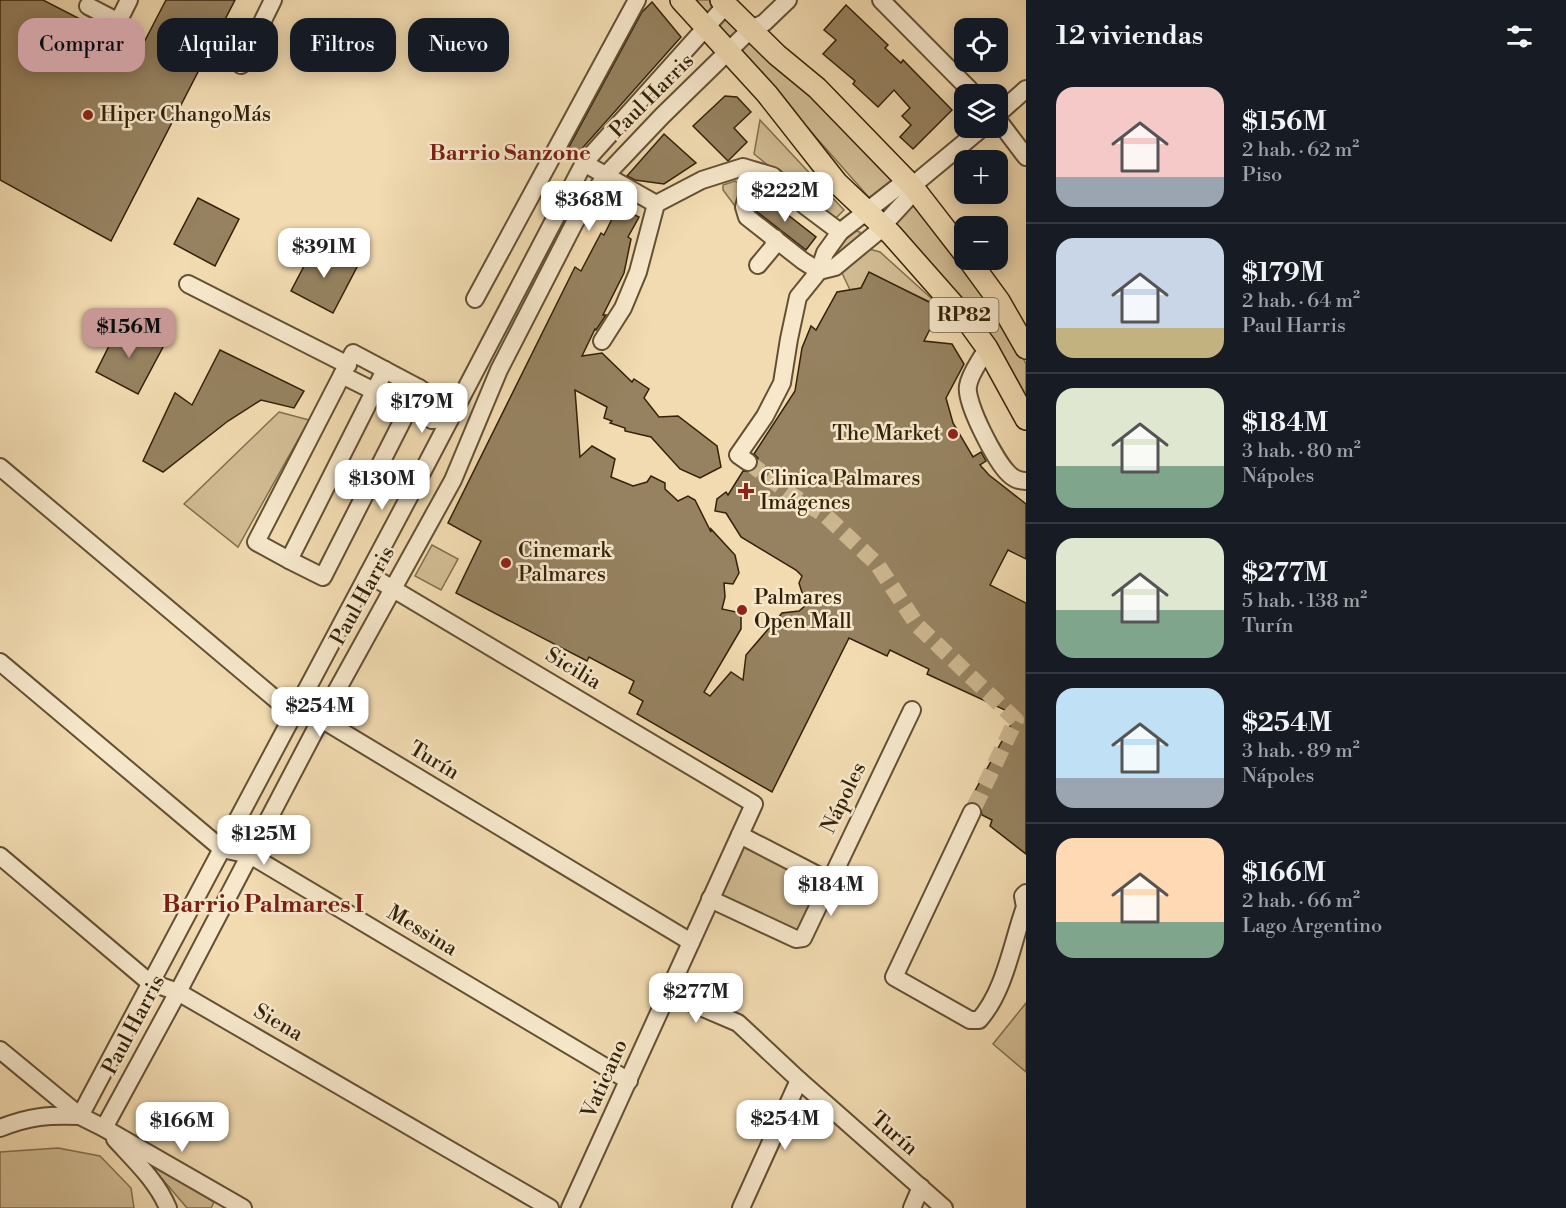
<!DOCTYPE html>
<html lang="es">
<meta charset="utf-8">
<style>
:root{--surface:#171b24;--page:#242831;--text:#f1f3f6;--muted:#9ea1a6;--line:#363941;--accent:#c59692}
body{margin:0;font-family:"Libre Bodoni",serif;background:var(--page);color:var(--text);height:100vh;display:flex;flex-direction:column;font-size:22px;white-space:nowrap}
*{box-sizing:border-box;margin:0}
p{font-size:20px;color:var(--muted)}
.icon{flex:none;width:33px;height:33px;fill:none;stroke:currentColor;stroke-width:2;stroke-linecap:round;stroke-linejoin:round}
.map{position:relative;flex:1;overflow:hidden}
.details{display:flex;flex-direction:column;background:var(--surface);width:540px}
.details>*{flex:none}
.hud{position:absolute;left:18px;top:18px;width:570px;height:54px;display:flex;gap:12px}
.tools{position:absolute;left:954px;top:18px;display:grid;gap:12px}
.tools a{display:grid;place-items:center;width:54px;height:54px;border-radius:12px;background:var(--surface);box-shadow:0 3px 15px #0003;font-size:30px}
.price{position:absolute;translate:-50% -51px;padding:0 14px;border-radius:12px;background:#fff;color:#222;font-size:20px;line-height:39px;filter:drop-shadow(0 2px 3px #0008)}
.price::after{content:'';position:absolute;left:50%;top:36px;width:18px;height:14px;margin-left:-9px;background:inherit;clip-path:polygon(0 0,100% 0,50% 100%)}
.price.on{background:var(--accent);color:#111}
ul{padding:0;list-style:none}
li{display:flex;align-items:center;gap:18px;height:150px;padding:0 30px}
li+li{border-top:2px solid var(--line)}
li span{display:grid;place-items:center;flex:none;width:168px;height:120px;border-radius:18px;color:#555}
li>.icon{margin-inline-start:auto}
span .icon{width:72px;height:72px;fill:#fffc;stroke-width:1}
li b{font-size:26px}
h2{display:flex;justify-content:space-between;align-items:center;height:72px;padding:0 30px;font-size:26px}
.chip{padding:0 21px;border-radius:18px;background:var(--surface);box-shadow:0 3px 15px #0003;font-size:21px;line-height:54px}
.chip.on{background:var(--accent);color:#111}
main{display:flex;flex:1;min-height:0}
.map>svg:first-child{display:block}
.green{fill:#d2bc94;stroke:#826f4e;stroke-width:1.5}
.building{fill:#968260;stroke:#332209;stroke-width:1.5}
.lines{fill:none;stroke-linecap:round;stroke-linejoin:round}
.minor-tunnel{stroke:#ccb68f;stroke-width:16;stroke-dasharray:16 8;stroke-linecap:butt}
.minor-casing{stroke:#635033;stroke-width:20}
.major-casing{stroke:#332209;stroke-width:24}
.minor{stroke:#f7e8cc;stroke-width:16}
.major{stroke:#f2dbb1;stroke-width:21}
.poi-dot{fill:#8f2418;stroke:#f7e8cc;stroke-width:2}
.labels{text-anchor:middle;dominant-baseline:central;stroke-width:5;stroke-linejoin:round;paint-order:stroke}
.shield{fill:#f7e8cc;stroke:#6e5d44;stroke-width:1.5}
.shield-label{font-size:20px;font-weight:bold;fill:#332209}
.street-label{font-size:21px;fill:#332209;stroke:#f7e8cc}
.poi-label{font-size:21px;fill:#332209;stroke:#f7e8cc;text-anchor:start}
.neighbourhood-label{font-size:22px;font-weight:bold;fill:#7a1f14;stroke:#f7e8cc}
.quarter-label{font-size:24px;font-weight:bold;fill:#7a1f14;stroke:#f7e8cc}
</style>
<main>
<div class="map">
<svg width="1026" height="1208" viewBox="0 0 1026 1208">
<rect width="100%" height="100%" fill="#f2dbb1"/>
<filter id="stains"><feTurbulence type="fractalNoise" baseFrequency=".00333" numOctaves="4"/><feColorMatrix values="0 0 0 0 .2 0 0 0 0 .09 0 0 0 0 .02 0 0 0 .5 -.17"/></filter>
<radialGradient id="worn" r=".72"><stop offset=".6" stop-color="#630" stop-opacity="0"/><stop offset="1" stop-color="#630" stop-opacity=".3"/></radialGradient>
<g class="green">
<path d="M 695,0 L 709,0 L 782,73 L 801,82 L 906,188 L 1008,328 L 1026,364 L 1026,400 L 970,312 Z"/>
<path d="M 760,120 L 844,210 L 835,219 L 754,154 Z"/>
<path d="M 735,181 L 748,191 L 735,206 L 723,190 L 723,185 Z"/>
<path d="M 855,231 L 860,232 L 860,236 L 835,259 L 830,259 L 831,253 Z"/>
<path d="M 869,249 L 880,252 L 941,307 L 869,273 L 861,288 L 850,290 L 842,273 Z"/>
<path d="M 279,412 L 309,420 L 238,547 L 184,504 Z"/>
<path d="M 432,545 L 458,559 L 441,590 L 415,576 Z"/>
<path d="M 740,835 L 829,881 L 803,938 L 710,899 Z"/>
<path d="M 1026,1003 L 1026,1072 L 993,1044 Z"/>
<path d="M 58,1148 L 100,1156 L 131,1188 L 134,1208 L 0,1208 L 0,1152 Z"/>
<path d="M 147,1161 L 214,1202 L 211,1208 L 187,1208 Z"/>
</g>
<g class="building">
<path d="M 0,0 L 43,0 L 140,50 L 166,0 L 235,0 L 111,241 L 0,180 Z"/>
<path d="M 652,2 L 681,37 L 578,153 L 569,147 L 642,12 Z"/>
<path d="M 846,5 L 888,45 L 885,48 L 901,63 L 903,60 L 952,110 L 913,149 L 900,137 L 911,125 L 902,116 L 910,108 L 894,90 L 878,107 L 853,84 L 855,81 L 823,54 L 836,40 L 824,30 Z"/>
<path d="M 725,96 L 737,97 L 751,112 L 734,128 L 747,142 L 728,161 L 693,126 Z"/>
<path d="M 664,134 L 696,163 L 664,184 L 635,180 L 627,176 Z"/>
<path d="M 765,197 L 816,237 L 806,250 L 756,211 L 755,206 Z"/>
<path d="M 198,198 L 239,219 L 215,266 L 174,244 Z"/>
<path d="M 618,207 L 639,217 L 628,237 L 631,239 L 624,273 L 603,315 L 606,315 L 596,330 L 595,329 L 582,356 L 602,353 L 632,382 L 634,379 L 649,389 L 644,398 L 659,417 L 678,416 L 717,446 L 721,467 L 700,478 L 680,469 L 651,437 L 625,431 L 625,428 L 610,423 L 612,421 L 604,418 L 607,407 L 575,390 L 580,457 L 592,446 L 615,459 L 611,477 L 633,486 L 647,482 L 651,476 L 665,483 L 665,489 L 678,501 L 688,496 L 695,500 L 711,532 L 711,529 L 735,555 L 739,573 L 733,584 L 724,583 L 725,597 L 722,609 L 741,613 L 741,629 L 704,692 L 710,696 L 731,672 L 743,680 L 746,655 L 782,613 L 799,611 L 806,605 L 799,583 L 802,576 L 796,570 L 741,537 L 726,513 L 715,511 L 717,499 L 726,492 L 728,495 L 743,471 L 752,472 L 757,468 L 758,458 L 754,454 L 795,391 L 802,348 L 811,326 L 816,330 L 837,292 L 861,288 L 869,272 L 937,306 L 940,309 L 924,341 L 952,344 L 964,364 L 946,398 L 953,423 L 973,457 L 981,452 L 986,461 L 980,465 L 989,475 L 1026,504 L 1026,559 L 1008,550 L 990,585 L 1026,603 L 1026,854 L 990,826 L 992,820 L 982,815 L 980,806 L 976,802 L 969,802 L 1016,715 L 927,674 L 929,669 L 896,653 L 890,650 L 887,656 L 849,638 L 772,792 L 637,714 L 643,701 L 629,693 L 634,681 L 589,657 L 587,661 L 456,593 L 481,541 L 448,523 L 575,267 L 581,271 L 601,233 L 604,235 Z"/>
<path d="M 315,245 L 357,267 L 333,313 L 291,291 Z"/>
<path d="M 120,324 L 163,347 L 138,394 L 96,372 Z"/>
<path d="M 220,350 L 304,391 L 294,408 L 261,400 L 228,421 L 163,472 L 143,461 L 175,393 L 192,405 Z"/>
</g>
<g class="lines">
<path class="minor-tunnel" d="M 748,462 L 793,496 L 825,515 L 877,564 L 918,626 L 1016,720 L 972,812"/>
<g class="minor-casing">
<g id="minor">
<path d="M 881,0 L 974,94"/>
<path d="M 88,6 L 115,20 L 121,16 L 129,0"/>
<path d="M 241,65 L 273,0"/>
<path d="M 998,114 L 1026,89"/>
<path d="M 998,120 L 1026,157"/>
<path d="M 584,163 L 656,204"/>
<path d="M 783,196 L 768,186 L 761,186 L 746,200 L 744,207 L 747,217 L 803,261 L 819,271 L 825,253 L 840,232 L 899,186 L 912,186"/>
<path d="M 758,265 L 773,247 L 775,238"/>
<path d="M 188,284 L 348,365"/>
<path d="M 475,299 L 637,0"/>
<path d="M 602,341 L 623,308 L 638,272 L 656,204 L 702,180 L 743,167 L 773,176 L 804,205 L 840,232"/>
<path d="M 987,348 C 981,360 970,373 968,386 C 965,403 996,462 1009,474 C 1014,479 1019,481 1026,481"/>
<path d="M 353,353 L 419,388 L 440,402 L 450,419 L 432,420 L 342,375 Z"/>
<path d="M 385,370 L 289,560 L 323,577 L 419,388"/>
<path d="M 748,462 L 738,455 L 765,416 L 782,383 L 789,339 L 798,297 L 819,271 L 835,267 L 875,234 L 909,197 L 912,186 L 982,128"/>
<path d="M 0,467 L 292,713 L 321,719 L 691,942"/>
<path d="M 289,560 L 256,542 L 342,375"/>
<path d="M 368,574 L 754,804 L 570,1208"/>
<path d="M 0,662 L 222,849 L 250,855 L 629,1081"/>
<path d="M 972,812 L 894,977 L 970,1020 L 979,1020 C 1005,991 1012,943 1025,907 L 1023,896 L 1026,893"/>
<path d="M 740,835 L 829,881"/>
<path d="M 0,856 L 149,982 L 178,992 L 550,1208"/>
<path d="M 710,899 L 796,939 L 803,938 L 912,710"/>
<path d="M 668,993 L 738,1023 L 799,1080 L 944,1208"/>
<path d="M 0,1050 L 80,1116 L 104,1128 L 243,1208"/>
<path d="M 80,1116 L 426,465 L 584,163 L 726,5"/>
<path d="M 0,1128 C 31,1116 47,1115 80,1116"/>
<path d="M 104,1128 L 178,992 L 321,719 L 453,480 L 499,370 L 575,222 L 606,175 L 662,116 L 751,29 L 764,23 L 788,0"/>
<path d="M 115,1139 C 134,1160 157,1181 168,1208"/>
<path d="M 741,1208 L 799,1080"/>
<path d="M 912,1208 L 921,1187"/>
</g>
</g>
<g class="major-casing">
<g id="major">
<path d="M 681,0 L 767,94 L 837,183 L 891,234 L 966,319 L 987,348 L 1026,419"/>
<path d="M 721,0 L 777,55 L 817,88 L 912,186 L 964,253"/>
<path d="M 969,260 L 999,301 L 1026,348"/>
</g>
</g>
<use href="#minor" class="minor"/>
<use href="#major" class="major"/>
</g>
<g class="poi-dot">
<circle cx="88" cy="115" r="6"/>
<circle cx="953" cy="434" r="6"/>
<path d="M743 482h6v6h6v6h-6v6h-6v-6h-6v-6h6z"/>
<circle cx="506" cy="563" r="6"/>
<circle cx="742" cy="610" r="6"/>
</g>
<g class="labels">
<rect class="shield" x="929.5" y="298" width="69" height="34" rx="4.5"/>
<g class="shield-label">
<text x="964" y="315">RP82</text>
</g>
<g class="street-label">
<text transform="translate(652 96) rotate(-45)">Paul Harris</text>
<text transform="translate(363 596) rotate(-61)">Paul Harris</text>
<text transform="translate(573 669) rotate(31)">Sicilia</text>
<text transform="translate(434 761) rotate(31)">Turín</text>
<text transform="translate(844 798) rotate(-64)">Nápoles</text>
<text transform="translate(422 931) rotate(31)">Messina</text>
<text transform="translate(278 1023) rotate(30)">Siena</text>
<text transform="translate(134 1025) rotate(-62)">Paul Harris</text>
<text transform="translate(605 1079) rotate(-66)">Vaticano</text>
<text transform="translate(894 1134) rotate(41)">Turín</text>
</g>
<g class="poi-label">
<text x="100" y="115">Hiper ChangoMás</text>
<text x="941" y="434" text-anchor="end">The Market</text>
<text x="760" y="479">Clinica Palmares<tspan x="760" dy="24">Imágenes</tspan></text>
<text x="518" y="551">Cinemark<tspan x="518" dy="24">Palmares</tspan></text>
<text x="754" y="598">Palmares<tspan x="754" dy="24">Open Mall</tspan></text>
</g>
<g class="neighbourhood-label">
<text x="510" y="153">Barrio Sanzone</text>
</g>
<g class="quarter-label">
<text x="263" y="905">Barrio Palmares I</text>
</g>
</g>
<rect width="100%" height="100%" filter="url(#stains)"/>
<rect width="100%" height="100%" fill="url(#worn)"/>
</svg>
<div class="tools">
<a><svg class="icon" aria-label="locate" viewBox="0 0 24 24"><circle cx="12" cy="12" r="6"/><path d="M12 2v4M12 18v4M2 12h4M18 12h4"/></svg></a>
<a><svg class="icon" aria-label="layers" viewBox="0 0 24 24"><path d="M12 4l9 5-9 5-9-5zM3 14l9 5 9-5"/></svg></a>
<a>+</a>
<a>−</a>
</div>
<b class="price" style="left:785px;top:223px">$222M</b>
<b class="price" style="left:589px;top:232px">$368M</b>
<b class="price" style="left:324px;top:279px">$391M</b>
<b class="price on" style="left:129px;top:359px">$156M</b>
<b class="price" style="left:422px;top:434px">$179M</b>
<b class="price" style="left:382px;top:511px">$130M</b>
<b class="price" style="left:320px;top:738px">$254M</b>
<b class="price" style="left:264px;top:866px">$125M</b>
<b class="price" style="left:831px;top:917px">$184M</b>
<b class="price" style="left:696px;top:1024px">$277M</b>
<b class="price" style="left:785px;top:1151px">$254M</b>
<b class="price" style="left:182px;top:1153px">$166M</b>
<div class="hud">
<a class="chip on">Comprar</a>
<a class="chip">Alquilar</a>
<a class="chip">Filtros</a>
<a class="chip">Nuevo</a>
</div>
</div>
<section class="details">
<h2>12 viviendas<svg class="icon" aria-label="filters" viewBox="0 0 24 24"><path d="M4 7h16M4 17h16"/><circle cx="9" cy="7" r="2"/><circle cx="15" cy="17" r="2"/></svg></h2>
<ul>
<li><span style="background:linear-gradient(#f6c9c9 75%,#9aa5b1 0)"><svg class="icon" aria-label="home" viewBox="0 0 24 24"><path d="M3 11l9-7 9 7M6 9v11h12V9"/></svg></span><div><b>$156M</b><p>2 hab. · 62 m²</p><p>Piso</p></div></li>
<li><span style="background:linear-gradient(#c9d6e8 75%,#c2b280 0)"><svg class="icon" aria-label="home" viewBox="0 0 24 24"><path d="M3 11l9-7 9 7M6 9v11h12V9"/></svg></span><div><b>$179M</b><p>2 hab. · 64 m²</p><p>Paul Harris</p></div></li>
<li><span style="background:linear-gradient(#dfe7d0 65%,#7fa58c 0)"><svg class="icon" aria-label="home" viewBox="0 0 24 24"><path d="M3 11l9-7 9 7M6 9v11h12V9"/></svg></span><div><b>$184M</b><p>3 hab. · 80 m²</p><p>Nápoles</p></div></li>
<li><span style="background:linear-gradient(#dfe7d0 60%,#7fa58c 0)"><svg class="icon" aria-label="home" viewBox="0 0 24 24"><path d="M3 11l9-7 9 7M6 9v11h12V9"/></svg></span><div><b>$277M</b><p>5 hab. · 138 m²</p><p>Turín</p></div></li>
<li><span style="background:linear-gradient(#bfe0f5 75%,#9aa5b1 0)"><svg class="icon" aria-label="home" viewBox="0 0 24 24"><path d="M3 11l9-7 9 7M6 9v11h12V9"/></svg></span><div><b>$254M</b><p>3 hab. · 89 m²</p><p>Nápoles</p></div></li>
<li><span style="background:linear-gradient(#ffd9b3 70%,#7fa58c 0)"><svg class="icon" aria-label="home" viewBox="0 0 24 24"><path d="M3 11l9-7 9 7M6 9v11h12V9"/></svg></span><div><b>$166M</b><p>2 hab. · 66 m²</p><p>Lago Argentino</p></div></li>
</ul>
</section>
</main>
